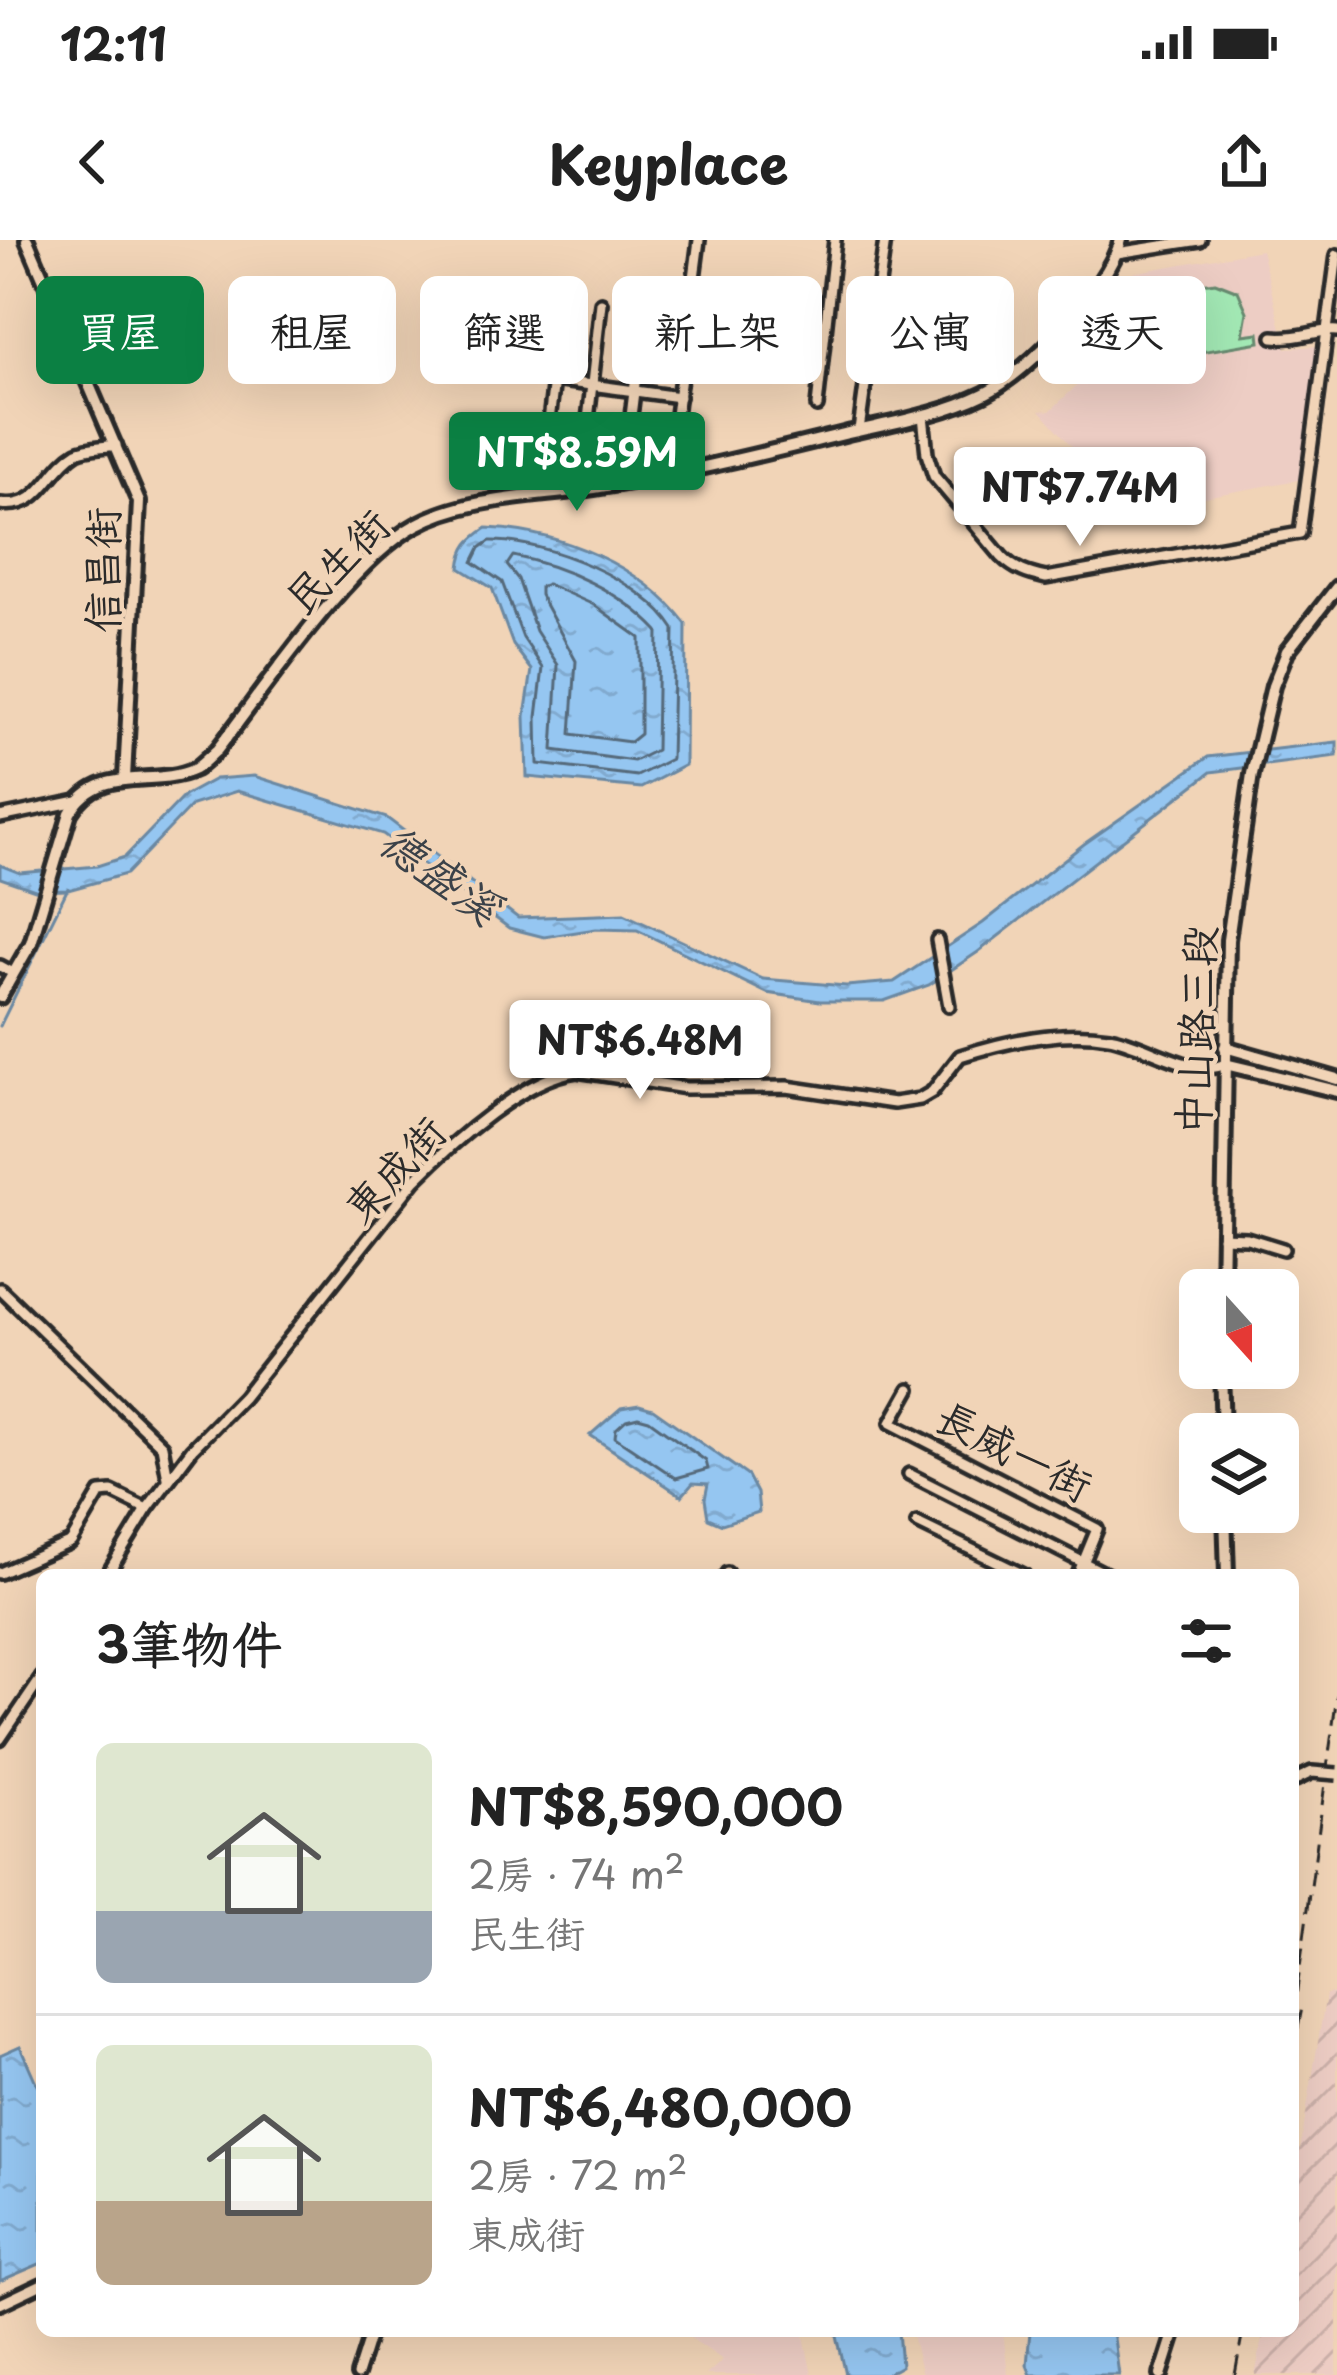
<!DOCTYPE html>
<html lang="zh-TW">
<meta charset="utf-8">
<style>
:root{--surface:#fff;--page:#f6f6f6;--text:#222;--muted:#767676;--line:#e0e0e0;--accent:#0b8043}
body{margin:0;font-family:"Playpen Sans","LXGW WenKai TC",sans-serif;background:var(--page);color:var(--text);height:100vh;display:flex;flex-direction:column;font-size:45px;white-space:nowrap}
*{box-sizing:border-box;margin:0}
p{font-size:39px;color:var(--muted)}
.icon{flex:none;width:66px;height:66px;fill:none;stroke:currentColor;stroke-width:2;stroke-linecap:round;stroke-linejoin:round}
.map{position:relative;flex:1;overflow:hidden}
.panel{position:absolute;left:36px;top:1329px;width:1263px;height:768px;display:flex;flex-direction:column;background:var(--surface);border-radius:18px;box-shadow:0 12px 48px #0002}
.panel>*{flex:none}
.top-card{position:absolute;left:36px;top:36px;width:1266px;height:108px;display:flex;gap:24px}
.needle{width:78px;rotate:159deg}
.buttons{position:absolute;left:1179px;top:1029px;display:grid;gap:24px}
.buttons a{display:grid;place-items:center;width:120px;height:120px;border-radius:18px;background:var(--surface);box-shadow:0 12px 48px #0002;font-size:60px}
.price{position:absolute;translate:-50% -102px;padding:0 27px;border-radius:12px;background:#fff;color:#222;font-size:39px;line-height:78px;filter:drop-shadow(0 3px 6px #0008)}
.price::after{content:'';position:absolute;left:50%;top:72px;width:36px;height:27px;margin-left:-18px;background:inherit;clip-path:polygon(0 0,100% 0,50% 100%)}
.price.active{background:var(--accent);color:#fff}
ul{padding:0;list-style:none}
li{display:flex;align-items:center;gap:36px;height:300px;padding:0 60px}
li+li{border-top:3px solid var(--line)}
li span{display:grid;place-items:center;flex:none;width:336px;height:240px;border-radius:18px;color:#555}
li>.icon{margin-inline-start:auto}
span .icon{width:144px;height:144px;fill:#fffc;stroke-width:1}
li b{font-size:51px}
h2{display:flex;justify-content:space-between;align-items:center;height:144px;padding:0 60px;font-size:51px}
.tag{padding:0 42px;border-radius:18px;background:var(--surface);box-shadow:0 12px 48px #0002;font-size:42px;line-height:108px}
.tag.active{background:var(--accent);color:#fff}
.status{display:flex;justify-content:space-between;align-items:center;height:84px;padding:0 60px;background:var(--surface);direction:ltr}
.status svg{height:33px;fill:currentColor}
header{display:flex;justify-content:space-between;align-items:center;height:156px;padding:0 60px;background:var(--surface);font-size:54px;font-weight:700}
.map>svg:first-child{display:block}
.built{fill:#edcdc4}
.industrial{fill:url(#industrial-furrows)}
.park{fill:#a3e9b5;stroke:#678a70;stroke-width:3}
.water{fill:url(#water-ripples);stroke:#6b88a2;stroke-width:3}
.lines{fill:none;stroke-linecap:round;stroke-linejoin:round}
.shore{stroke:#55697a;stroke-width:3}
.stream{stroke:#6b88a2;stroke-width:3}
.minor-casing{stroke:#2b2b2b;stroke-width:18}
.tertiary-casing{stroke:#2b2b2b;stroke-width:20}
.minor{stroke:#f1d4b7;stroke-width:9}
.tertiary{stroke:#f1d4b7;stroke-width:10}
.rail{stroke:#2b2b2b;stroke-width:3;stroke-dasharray:18 9;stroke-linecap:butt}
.minor-bridge-casing{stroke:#2b2b2b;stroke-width:18;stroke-linecap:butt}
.minor-bridge{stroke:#f1d4b7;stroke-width:9}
.labels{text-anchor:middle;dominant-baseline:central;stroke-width:9;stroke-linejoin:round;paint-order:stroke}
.street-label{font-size:42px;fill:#2b2b2b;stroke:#f1d4b7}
.water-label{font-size:45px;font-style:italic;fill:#3b4249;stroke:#f1d4b7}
</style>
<div class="status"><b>12:11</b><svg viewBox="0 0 49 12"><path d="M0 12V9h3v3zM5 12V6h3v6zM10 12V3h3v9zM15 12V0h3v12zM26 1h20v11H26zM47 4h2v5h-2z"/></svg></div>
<header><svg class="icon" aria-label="back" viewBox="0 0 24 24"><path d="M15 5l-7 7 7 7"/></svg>Keyplace<svg class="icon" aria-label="share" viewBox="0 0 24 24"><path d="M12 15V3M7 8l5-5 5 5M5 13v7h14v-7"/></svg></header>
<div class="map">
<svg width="1337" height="2135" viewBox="0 0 1337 2135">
<defs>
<pattern id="industrial-furrows" width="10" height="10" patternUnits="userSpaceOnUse" patternTransform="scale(3)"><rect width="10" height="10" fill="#edcdc4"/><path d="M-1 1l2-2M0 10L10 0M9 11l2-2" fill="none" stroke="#cbb0a9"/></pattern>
<pattern id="water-ripples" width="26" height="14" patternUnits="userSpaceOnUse" patternTransform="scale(3)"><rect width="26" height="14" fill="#95c6f1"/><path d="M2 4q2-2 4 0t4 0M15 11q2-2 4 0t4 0" fill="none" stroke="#81aacf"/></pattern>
</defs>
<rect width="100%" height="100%" fill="#f1d4b7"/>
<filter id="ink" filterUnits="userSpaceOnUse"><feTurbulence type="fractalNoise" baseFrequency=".00833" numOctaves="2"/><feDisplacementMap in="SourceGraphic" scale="24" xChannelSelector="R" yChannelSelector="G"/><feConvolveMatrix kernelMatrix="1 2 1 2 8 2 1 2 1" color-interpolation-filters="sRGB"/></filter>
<g filter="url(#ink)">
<g class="built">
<path d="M 1261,10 L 1286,108 L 1320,106 L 1303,239 L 1156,266 L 1119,260 L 1040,170 L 1050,171 L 1091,132 L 1083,82 L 1126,34 Z"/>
<path d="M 680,2091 L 803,2091 L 812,2135 L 706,2135 L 723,2120 Z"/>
<path d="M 911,2091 L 1003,2091 L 1008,2135 L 922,2135 Z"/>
</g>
<path class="industrial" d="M 1337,1753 L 1337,2135 L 1255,2135 L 1264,2091 L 1293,2091 L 1293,1952 L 1326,1754 Z"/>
<path class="park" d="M 1215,42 L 1238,51 L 1247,72 L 1243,95 L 1259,93 L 1260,102 L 1124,125 L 1122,114 L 1139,111 L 1126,94 C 1128,42 1174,49 1215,42 Z"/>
<g class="water">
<path d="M 487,288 C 558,291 642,325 686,384 L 685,525 L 641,548 L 527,537 L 525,476 L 532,430 L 513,405 L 492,348 L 460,328 C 462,307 470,299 487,288 Z"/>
<path d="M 1337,502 L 1337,516 L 1211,532 L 978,712 L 929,745 L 884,761 L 820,761 L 767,753 L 637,690 L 596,689 L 544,697 L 509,688 L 383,594 L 237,551 L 192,565 L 126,634 L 68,650 L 38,651 L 0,638 L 0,625 L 20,633 L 97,626 L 125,617 L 184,556 L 215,539 L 254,536 L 387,578 L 518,678 L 624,674 L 763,739 L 846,746 L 894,742 L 983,683 L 1084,604 L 1208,517 Z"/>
<path d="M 639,1165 L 653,1169 L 748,1236 L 757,1253 L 759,1272 L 722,1284 L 708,1278 L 705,1259 L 708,1244 L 693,1243 L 682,1256 L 590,1195 L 621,1168 Z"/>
<path d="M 20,1806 L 42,1856 L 42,2023 L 0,2041 L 0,1815 Z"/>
<path d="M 836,2091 L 898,2091 L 901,2126 L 885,2135 L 846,2135 Z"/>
<path d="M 1030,2091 L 1113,2091 L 1119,2135 L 1031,2135 L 1027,2125 Z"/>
</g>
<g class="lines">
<g class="shore">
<path d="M 490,301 C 546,300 644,340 674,389 L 671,519 L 637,536 L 538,524 L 537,477 L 543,428 L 523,398 L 502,342 L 473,322 L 480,308 Z"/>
<path d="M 513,316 C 564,326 622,352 658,391 L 656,510 L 634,521 L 553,510 L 558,425 L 536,391 L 518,339 L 507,325 Z"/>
<path d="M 547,344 L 594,365 L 640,398 L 640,494 L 630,502 L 571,494 L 576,421 L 540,355 L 540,347 Z"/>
<path d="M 638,1177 L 649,1180 L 706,1221 L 708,1229 L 676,1238 L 615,1197 L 616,1189 L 626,1180 Z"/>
</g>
<path class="stream" d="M 0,786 L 68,648"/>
<g class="minor-casing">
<g id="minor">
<path d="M 1117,13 L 1200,0"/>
<path d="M 1273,97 C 1299,100 1317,89 1337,91"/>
<path d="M 503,133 L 679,157"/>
<path d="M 817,166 L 835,0"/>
<path d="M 923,175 L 927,214 L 934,236 L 1002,317 C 1015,330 1028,334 1046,338 L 1300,293 L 1337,15"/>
<path d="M 859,190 L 885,0"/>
<path d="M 627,209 L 643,78"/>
<path d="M 584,216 L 601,63"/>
<path d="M 544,223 L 560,89"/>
<path d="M 668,236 L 699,0"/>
<path d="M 0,264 C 42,270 47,230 77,212 C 87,207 105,207 116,205"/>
<path d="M 0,577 L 77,561"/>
<path d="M 937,700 L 949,766"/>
<path d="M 0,726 L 13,733"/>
<path d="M 1222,997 L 1247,998 L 1283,1009"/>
<path d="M 0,1049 L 162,1206 L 168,1238"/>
<path d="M 910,1149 L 891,1183 L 1097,1289 L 1078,1335"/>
<path d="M 909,1234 L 1108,1335"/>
<path d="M 917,1283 L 1024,1335"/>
<path d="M 0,1333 L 71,1302 L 100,1253 L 112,1252 L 147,1269"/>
<path d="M 107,1335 L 147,1269 L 192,1209 L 243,1157 L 415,940 C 452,903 525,837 577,831 L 686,848 L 787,847 L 894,863 L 920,859 L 932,852 L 960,816 C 1007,801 1060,789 1109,797 C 1142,802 1196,839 1225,824"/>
<path d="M 726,1335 L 727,1333"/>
<path d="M 0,1499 L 42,1437"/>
<path d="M 0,2064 L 42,2044"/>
<path d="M 357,2135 L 371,2091"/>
</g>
</g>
<g class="tertiary-casing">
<g id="tertiary">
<path d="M 27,0 L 139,262 L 125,538"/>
<path d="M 0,757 L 31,703 L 70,573 C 100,522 153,549 195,529 C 202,525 211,515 217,510 C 266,447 349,322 416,285 C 467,257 537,257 594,248 C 678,235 761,214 844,194 C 890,183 941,175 984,154 C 1029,133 1108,47 1121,0"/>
<path d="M 1225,807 L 1337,839"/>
<path d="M 1225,824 L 1337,851"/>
<path d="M 1222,1050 L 1228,700 L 1252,534 L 1273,446 L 1287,411 L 1337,347"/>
<path d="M 1221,1128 L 1223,1194"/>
<path d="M 1225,1272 L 1227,1335"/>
<path d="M 1161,2135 L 1175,2091"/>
</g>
</g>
<use href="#minor" class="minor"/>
<use href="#tertiary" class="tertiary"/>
<g class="rail">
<path d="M 1293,1779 L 1337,1455"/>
<path d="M 1293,1815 L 1303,1762"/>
<path d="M 1235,2135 L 1243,2091"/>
</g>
<g class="minor-bridge-casing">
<path id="minor-bridge" d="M 1293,1541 L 1312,1532 L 1337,1534"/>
</g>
<use href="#minor-bridge" class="minor-bridge"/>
</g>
</g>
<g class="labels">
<g class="street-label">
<text transform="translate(336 320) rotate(-45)">民生街</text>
<text transform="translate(100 330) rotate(-90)">信昌街</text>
<text transform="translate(1194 790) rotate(-88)">中山路三段</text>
<text transform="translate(393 928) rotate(-47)">東成街</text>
<text transform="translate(1015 1209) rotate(27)">長威一街</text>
</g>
<g class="water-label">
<text transform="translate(442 632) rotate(36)">德盛溪</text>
</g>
</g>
</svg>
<div class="buttons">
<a><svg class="needle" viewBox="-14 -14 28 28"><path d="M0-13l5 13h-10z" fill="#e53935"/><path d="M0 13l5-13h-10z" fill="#767676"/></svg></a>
<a><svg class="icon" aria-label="layers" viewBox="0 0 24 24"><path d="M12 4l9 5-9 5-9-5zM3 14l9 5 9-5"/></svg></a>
</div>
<b class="price active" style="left:577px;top:274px">NT$8.59M</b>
<b class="price" style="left:1080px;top:309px">NT$7.74M</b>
<b class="price" style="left:640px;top:862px">NT$6.48M</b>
<div class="top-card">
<a class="tag active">買屋</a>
<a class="tag">租屋</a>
<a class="tag">篩選</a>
<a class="tag">新上架</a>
<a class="tag">公寓</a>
<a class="tag">透天</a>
</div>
<section class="panel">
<h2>3筆物件<svg class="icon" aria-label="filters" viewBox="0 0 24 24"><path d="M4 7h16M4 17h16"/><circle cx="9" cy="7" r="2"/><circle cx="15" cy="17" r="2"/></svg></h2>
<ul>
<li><span style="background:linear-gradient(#dfe7d0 70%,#9aa5b1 0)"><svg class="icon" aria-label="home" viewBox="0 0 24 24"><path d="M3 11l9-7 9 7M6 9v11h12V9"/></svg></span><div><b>NT$8,590,000</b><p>2房 · 74 m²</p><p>民生街</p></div></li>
<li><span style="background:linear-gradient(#dfe7d0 65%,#b9a48a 0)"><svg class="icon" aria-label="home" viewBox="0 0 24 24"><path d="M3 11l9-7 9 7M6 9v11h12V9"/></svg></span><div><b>NT$6,480,000</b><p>2房 · 72 m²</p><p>東成街</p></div></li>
</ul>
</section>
</div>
